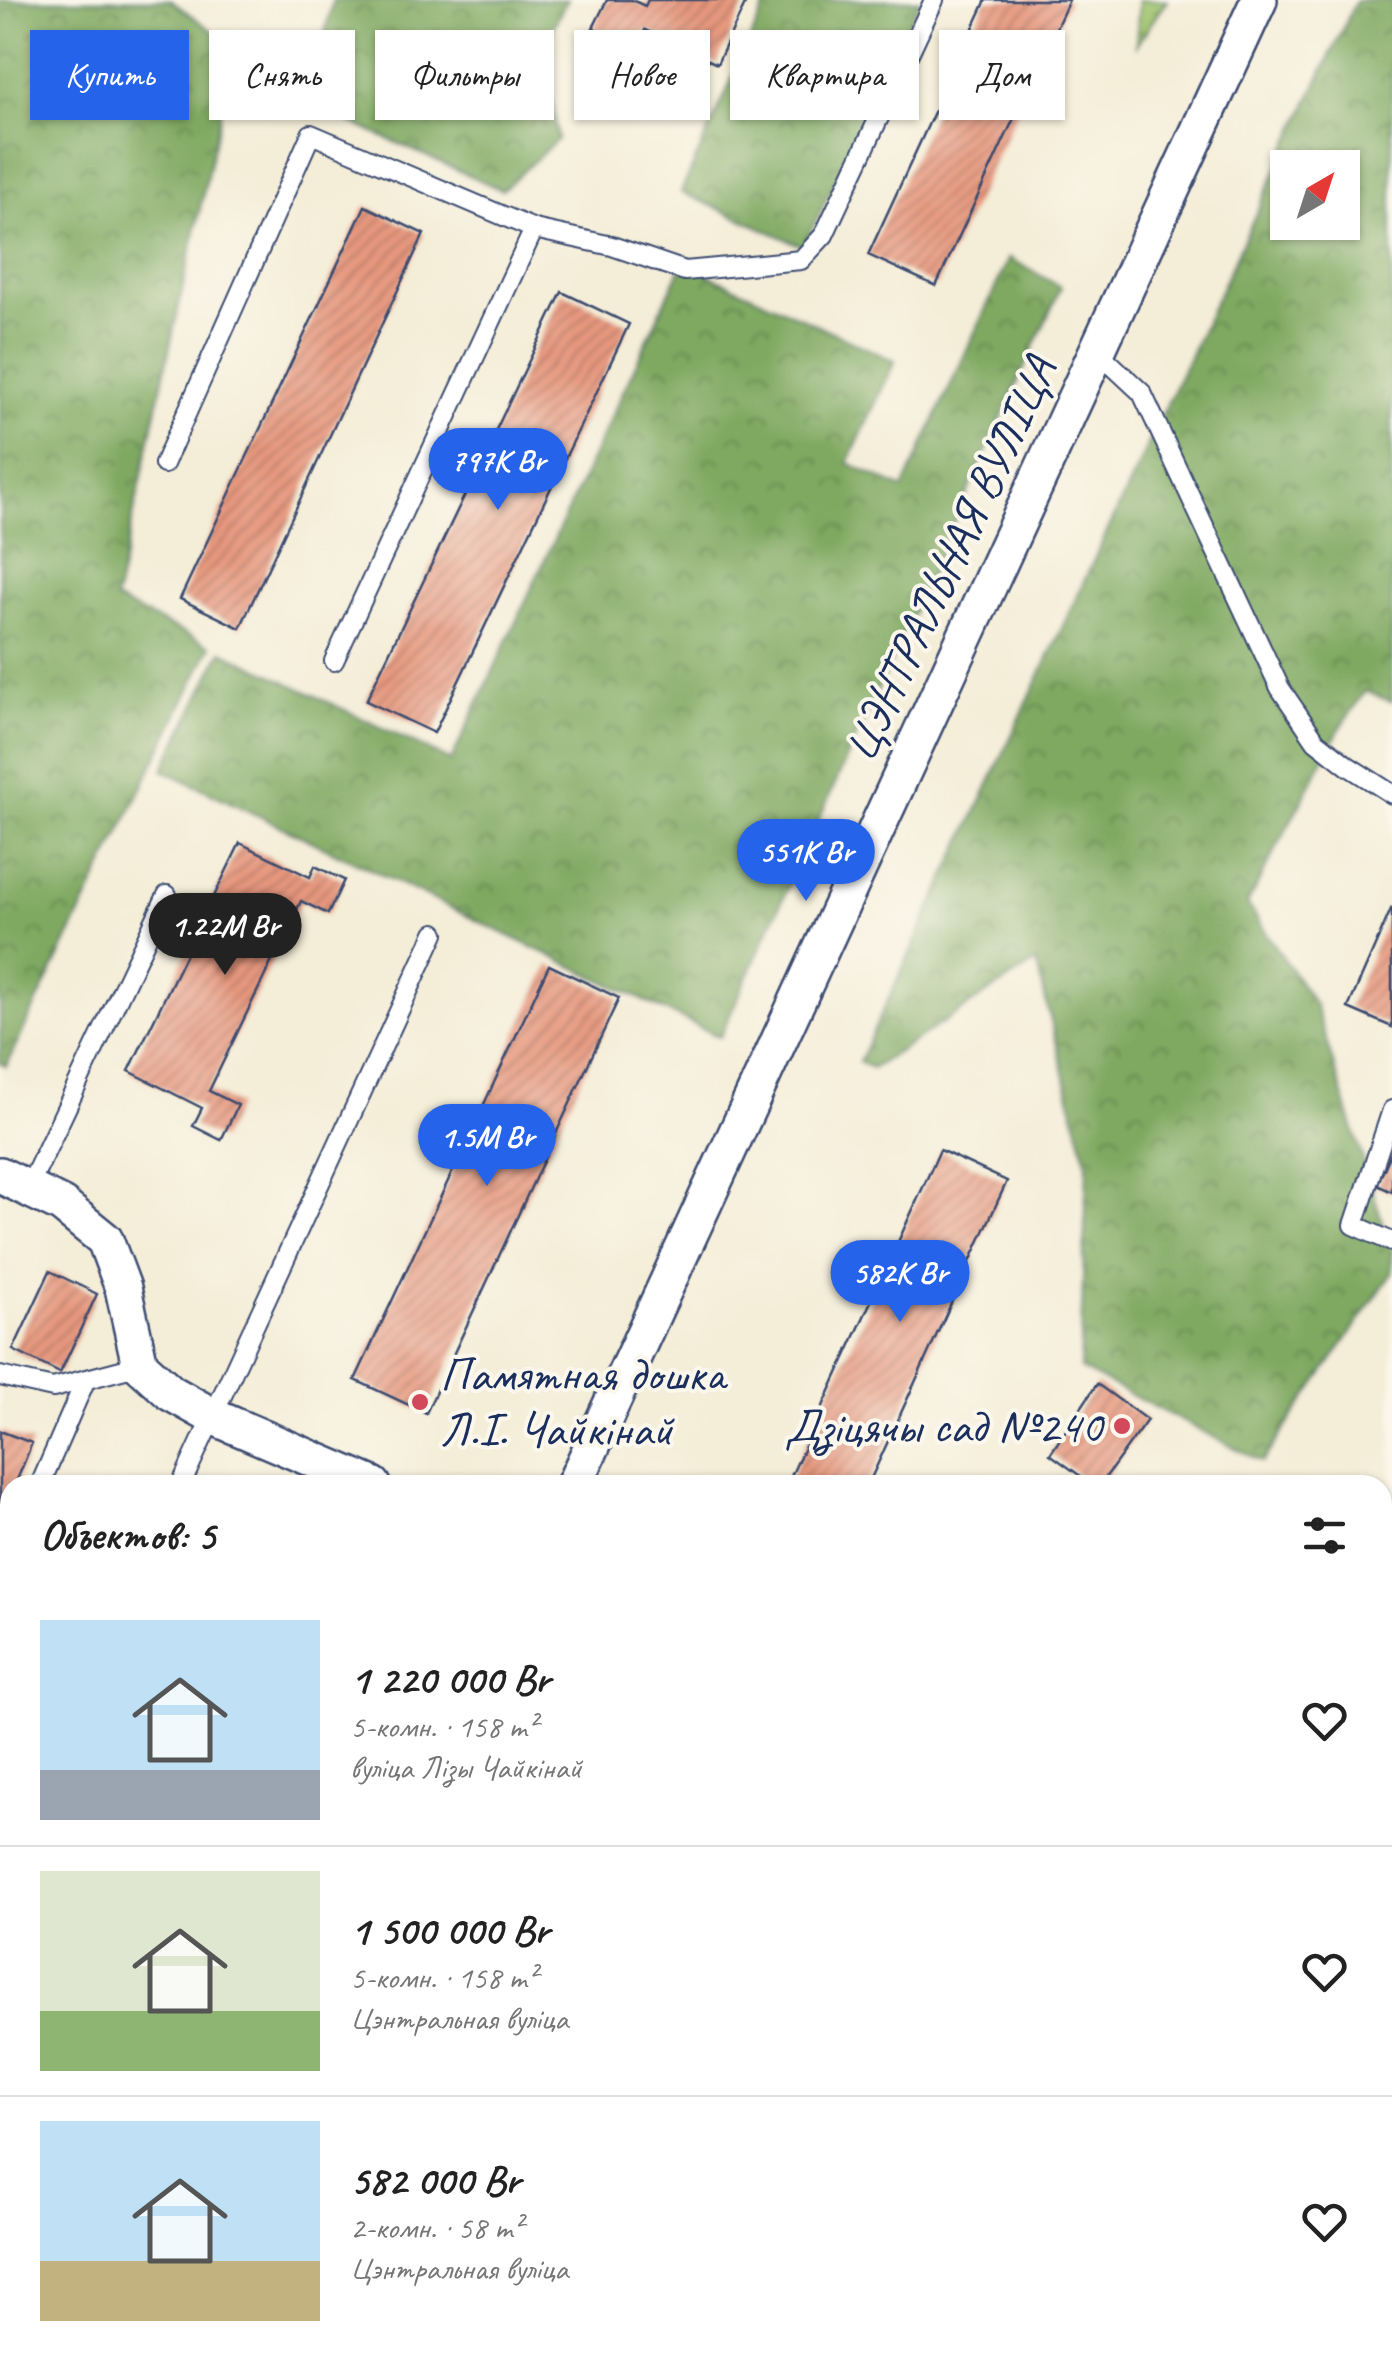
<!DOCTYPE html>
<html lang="ru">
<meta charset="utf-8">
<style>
:root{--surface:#fff;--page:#f6f6f6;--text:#222;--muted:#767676;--line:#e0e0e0;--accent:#2563eb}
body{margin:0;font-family:Caveat,sans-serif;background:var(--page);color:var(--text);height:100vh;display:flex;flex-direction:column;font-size:38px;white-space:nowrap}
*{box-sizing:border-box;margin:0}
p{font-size:32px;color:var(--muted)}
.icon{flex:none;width:55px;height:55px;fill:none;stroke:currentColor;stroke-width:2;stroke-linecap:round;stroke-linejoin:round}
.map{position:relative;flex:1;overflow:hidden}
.drawer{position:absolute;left:0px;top:1475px;width:1392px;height:890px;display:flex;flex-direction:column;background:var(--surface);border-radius:30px 30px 0 0;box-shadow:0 2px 8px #0004}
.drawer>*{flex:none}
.hud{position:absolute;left:30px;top:30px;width:1332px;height:90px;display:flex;gap:20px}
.needle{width:65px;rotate:39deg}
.controls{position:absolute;left:1270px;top:150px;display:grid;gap:20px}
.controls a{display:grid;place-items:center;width:90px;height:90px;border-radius:0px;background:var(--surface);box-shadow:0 2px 8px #0004;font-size:50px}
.price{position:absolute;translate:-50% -85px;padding:0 22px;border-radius:35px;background:var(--accent);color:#fff;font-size:32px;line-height:65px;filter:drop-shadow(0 2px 5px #0008)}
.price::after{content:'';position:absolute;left:50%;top:60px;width:30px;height:22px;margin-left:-15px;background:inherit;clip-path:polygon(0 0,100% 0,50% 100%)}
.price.on{background:#222;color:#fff}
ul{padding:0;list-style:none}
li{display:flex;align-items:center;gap:30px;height:250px;padding:0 40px}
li+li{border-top:2px solid var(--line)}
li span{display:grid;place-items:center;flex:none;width:280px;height:200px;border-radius:0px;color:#555}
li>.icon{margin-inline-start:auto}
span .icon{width:120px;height:120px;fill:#fffc;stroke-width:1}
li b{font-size:42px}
h2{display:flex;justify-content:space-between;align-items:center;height:120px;padding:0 40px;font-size:42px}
.tag{padding:0 35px;border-radius:0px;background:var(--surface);box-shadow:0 2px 8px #0004;font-size:35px;line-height:90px}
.tag.on{background:var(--accent);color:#fff}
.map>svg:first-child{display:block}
.forest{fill:url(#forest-crowns);stroke:#4d6c5f;stroke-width:2.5;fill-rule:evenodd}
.park{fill:url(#park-crowns);stroke:#5d7966;stroke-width:2.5}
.building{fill:url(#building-hatch)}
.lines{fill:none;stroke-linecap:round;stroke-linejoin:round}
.service-casing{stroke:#3c4c70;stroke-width:22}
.minor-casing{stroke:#3c4c70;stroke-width:40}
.service{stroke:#fff;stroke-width:18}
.minor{stroke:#fff;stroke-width:35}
.poi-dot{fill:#d1495b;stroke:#fbf7ec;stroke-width:4}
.labels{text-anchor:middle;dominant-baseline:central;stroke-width:8;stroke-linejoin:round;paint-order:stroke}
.street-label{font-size:48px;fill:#1b2f5e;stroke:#fbf7ec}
.poi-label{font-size:48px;fill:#1b2f5e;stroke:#fbf7ec;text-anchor:start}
</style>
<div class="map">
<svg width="1392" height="2365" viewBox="0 0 1392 2365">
<defs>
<pattern id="forest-crowns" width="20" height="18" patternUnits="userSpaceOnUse" patternTransform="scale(2.5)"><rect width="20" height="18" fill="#7fa960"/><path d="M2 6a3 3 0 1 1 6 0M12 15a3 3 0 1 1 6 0" fill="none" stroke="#678a52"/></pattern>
<pattern id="park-crowns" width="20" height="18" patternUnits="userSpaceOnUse" patternTransform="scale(2.5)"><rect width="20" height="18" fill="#9fc36d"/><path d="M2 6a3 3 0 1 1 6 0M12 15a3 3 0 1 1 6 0" fill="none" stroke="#819f5d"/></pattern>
<pattern id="building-hatch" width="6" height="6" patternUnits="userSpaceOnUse" patternTransform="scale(2.5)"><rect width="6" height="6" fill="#e7987e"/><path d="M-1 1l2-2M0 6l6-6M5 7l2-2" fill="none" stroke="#ba7c6a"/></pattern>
</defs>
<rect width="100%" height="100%" fill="#fbf7ec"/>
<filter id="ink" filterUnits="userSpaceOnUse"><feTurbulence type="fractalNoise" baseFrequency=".01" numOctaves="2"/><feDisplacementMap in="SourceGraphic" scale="20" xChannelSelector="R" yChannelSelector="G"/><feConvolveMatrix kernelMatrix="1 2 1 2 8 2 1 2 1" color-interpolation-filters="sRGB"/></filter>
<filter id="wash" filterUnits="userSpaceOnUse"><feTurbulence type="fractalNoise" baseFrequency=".0048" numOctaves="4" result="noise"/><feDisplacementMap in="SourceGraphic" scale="40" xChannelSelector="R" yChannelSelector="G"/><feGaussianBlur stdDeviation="2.25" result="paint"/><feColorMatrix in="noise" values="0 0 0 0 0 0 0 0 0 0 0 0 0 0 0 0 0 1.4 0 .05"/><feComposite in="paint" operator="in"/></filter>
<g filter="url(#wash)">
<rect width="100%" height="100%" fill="#f4edd7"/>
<g class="forest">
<path d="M 0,0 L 170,0 L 235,47 L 115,600 L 211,646 L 6,1066 L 0,1063 Z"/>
<path d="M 333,0 L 567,0 L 543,47 L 558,139 L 502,190 L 307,103 Z"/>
<path d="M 768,0 L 920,0 L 804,247 L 681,192 Z"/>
<path d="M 1356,0 L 1392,0 L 1392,702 L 1365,691 L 1339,730 L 1247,904 L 1315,1005 L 1392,1253 L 1392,1273 L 1262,1462 L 1080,1369 L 1087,1164 L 1036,962 L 873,1068 L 859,1062 ZM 1288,168 L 1342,168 L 1342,222 L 1288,222 Z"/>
<path d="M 1009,258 L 1061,287 L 720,1037 L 163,770 L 222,651 L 451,761 L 683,263 L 895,361 L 848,463 L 903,489 Z"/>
<path d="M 1392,1626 L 1392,1892 L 1382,1888 L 1382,1650 Z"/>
<path d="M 1382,1991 L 1392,1995 L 1392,2147 L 1383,2159 Z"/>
<path d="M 247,2355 L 574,2355 L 566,2365 L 242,2365 Z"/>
<path d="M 812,2355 L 1222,2355 L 1214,2365 L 823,2365 Z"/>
</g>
<path class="park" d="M 1139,0 L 1167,0 L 1136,45 Z"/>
<g id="blocks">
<g class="building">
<path d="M 607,0 L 632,0 L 645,6 L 648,0 L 747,0 L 717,64 L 645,30 L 636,48 L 593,28 Z"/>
<path d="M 986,0 L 1069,0 L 936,286 L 868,255 Z"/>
<path d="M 365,206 L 424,234 L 240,628 L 180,599 Z"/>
<path d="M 562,292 L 629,324 L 434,733 L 366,701 Z"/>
<path d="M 240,843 L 310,877 L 315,866 L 344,880 L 328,914 L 301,901 L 209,1091 L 238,1105 L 221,1140 L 193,1126 L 202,1108 L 129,1071 Z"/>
<path d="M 1392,907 L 1392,1027 L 1348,1008 Z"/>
<path d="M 549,965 L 619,998 L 426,1413 L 355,1380 Z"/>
<path d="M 940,1150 L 1007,1181 L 868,1485 L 787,1485 Z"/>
<path d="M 1392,1151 L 1392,1192 L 1377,1185 Z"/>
<path d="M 50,1271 L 97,1294 L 60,1373 L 13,1350 Z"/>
<path d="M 1097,1384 L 1147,1420 L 1100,1485 L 1093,1485 L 1050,1454 Z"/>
<path d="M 0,1431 L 32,1443 L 15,1485 L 10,1485 L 10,1496 L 0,1520 Z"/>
<path d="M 882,2355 L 938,2355 L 951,2365 L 894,2365 Z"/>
</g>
</g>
</g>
<g filter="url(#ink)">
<use href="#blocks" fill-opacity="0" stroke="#3c4c70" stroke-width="2.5"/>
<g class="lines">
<g class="service-casing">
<g id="service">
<path d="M 1097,351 L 1142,393 L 1280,688 L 1316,741 L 1348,766 L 1392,794"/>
<path d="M 164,464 L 311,134 L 534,229 L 612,246 L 685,271 L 801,260 L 824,235 L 934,0"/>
<path d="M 334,661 L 534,229"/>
<path d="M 1392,1110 L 1354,1225 L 1392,1242"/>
<path d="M 28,1189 L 167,895"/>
<path d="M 0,1376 L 53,1388 L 140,1365"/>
<path d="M 40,1485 L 86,1379"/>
<path d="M 181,1485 L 435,933"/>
<path d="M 0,1577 L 10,1554"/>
<path d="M 0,1863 L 10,1842"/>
<path d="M 987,2355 L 999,2365"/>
<path d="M 787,2365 L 796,2359 L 826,2356 L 842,2365"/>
<path d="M 1020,2365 L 1028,2355 L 1041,2365"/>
</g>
</g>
<g class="minor-casing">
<g id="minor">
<path d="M 0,1175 L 62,1205 L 105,1240 L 123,1288 L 140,1365 L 171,1393 L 214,1417 L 373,1485"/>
<path d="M 574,1485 L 1259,0"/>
<path d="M 1382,1933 L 1392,1937"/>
<path d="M 1382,2206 L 1392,2194"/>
<path d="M 168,2365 L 173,2355"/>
<path d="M 1254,2365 L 1262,2355"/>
</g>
</g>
<use href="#service" class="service"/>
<use href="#minor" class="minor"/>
</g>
</g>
<g class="poi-dot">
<circle cx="420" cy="1402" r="10"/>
<circle cx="1122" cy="1426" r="10"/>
</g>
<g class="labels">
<g class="street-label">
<text transform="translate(949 559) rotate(-65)">ЦЭНТРАЛЬНАЯ ВУЛІЦА</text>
</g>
<g class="poi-label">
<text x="440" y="1374">Памятная дошка<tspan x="440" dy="55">Л.І. Чайкінай</tspan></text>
<text x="1102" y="1426" text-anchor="end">Дзіцячы сад №240</text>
</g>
</g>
</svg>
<div class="controls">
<a><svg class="needle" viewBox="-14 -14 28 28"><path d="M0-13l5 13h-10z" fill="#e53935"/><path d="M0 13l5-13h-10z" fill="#767676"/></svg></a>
</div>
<b class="price" style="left:498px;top:513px">797K Br</b>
<b class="price" style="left:806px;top:904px">551K Br</b>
<b class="price on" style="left:225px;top:978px">1.22M Br</b>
<b class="price" style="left:487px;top:1189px">1.5M Br</b>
<b class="price" style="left:900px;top:1325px">582K Br</b>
<div class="hud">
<a class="tag on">Купить</a>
<a class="tag">Снять</a>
<a class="tag">Фильтры</a>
<a class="tag">Новое</a>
<a class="tag">Квартира</a>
<a class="tag">Дом</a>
</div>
<section class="drawer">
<h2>Объектов: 5<svg class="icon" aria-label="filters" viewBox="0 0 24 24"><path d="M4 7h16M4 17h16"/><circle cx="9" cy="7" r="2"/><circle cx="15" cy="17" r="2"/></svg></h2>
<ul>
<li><span style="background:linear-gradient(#bfe0f5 75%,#9aa5b1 0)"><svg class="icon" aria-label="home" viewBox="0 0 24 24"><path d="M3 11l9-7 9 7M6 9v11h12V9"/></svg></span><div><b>1 220 000 Br</b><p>5-комн. · 158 m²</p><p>вуліца Лізы Чайкінай</p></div><svg class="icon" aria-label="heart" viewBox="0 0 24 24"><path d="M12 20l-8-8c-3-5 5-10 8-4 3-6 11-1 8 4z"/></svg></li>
<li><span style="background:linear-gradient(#dfe7d0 70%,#8fb573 0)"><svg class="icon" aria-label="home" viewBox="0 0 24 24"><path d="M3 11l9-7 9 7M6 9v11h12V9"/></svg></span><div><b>1 500 000 Br</b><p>5-комн. · 158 m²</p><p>Цэнтральная вуліца</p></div><svg class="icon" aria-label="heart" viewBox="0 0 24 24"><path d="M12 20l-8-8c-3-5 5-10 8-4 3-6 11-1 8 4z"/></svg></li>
<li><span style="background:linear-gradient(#bfe0f5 70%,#c2b280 0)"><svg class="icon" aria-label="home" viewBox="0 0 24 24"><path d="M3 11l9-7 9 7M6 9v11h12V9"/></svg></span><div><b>582 000 Br</b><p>2-комн. · 58 m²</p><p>Цэнтральная вуліца</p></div><svg class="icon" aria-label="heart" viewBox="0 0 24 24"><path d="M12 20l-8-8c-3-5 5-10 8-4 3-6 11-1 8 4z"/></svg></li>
</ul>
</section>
</div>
